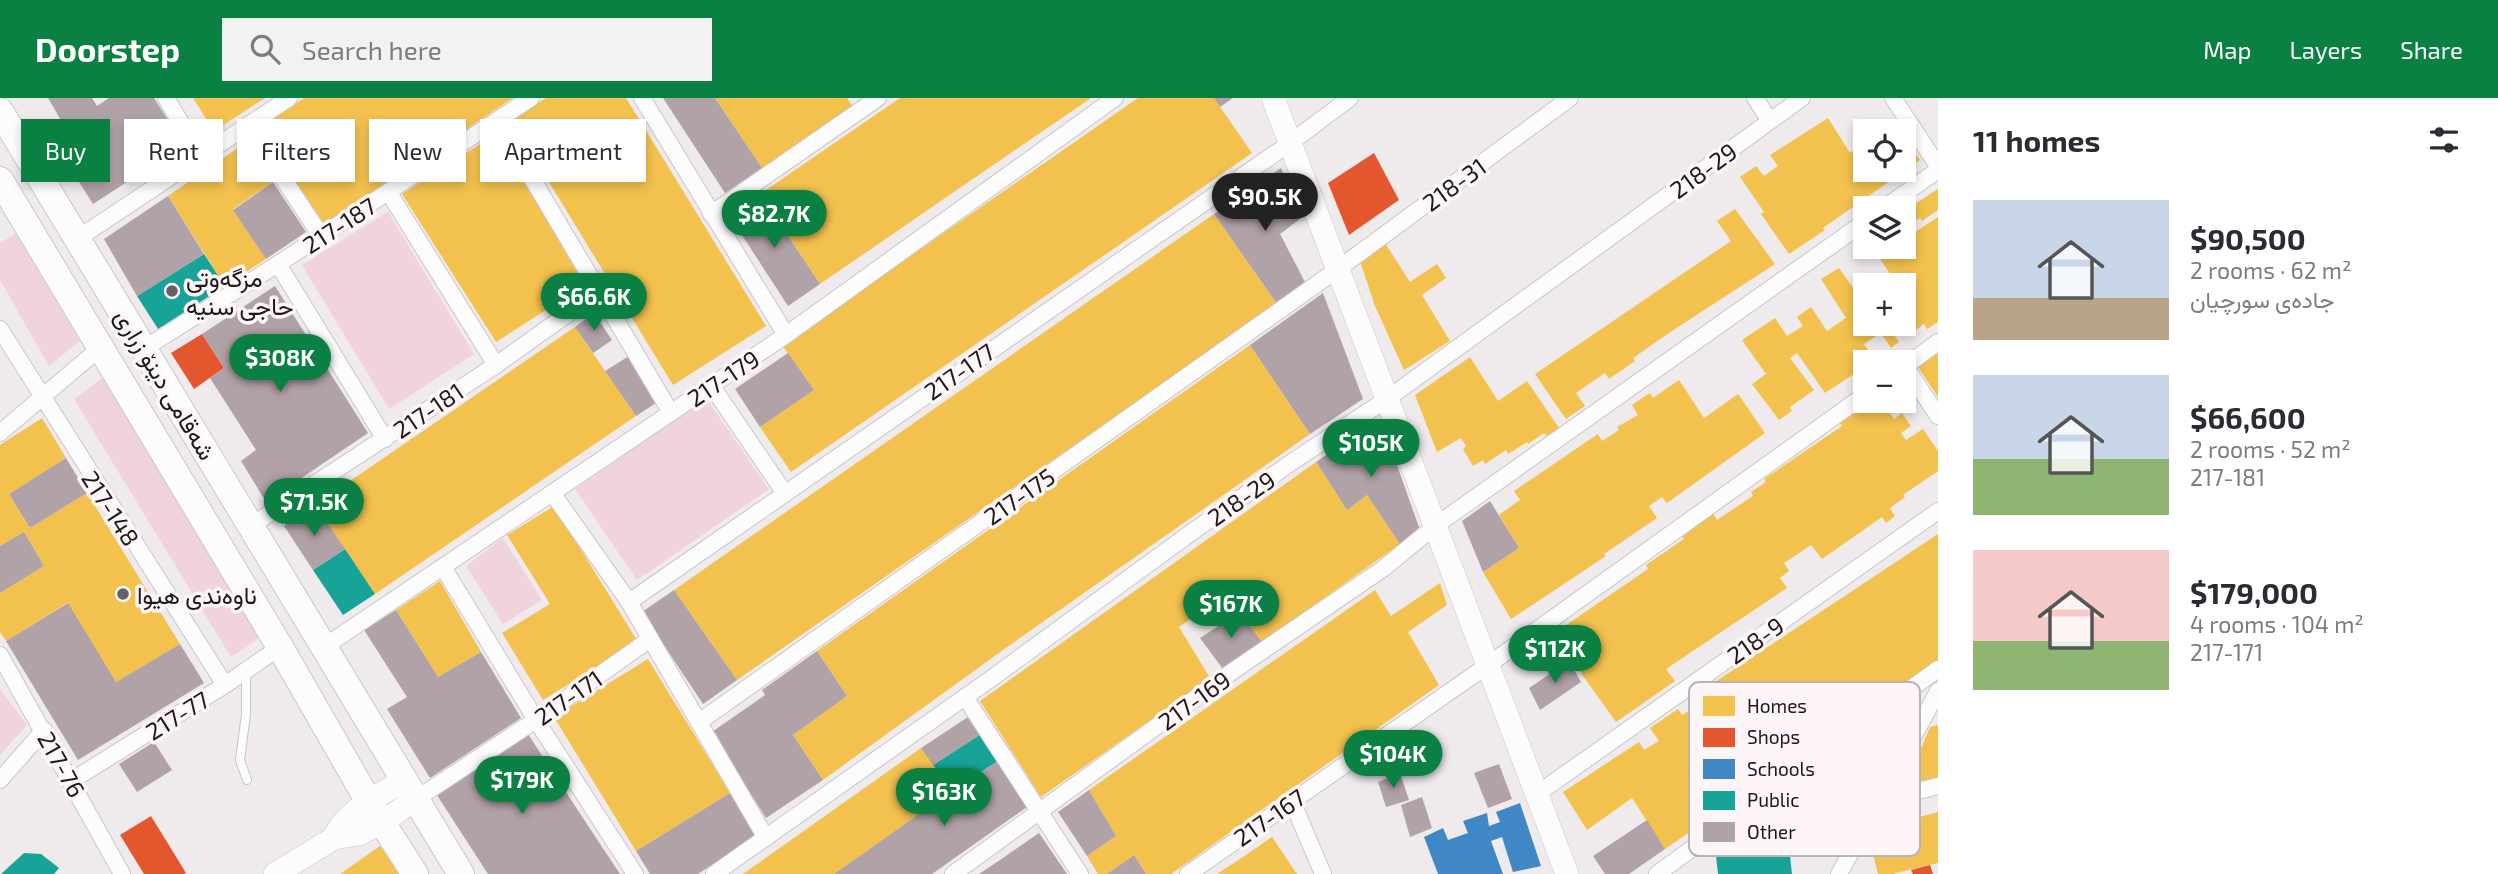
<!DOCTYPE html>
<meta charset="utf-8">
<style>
:root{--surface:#fff;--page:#f2f2f3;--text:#2b2b33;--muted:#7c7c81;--accent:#0b8043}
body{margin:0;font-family:"Exo 2",Vazirmatn,sans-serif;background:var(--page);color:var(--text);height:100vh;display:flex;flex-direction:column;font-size:26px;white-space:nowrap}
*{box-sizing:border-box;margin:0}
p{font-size:23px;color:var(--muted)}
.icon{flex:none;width:38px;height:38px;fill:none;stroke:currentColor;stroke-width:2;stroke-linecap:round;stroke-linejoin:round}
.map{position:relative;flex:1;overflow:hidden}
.side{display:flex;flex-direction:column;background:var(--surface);width:560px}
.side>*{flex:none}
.guide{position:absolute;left:21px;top:21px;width:665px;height:63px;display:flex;gap:14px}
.fabs{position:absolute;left:1853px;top:21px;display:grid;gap:14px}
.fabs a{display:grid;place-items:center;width:63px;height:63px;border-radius:0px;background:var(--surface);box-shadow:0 4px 10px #0003;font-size:35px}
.price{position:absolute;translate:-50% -60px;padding:0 16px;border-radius:24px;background:var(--accent);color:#fff;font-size:23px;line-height:46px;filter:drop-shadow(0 2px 4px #0008)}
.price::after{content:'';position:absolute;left:50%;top:42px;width:21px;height:16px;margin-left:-10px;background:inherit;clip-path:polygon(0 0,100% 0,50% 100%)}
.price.current{background:#222;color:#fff}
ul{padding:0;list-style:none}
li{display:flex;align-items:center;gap:21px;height:175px;padding:0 35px}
li span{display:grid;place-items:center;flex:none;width:196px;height:140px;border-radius:0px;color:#555}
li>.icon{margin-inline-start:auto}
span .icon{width:84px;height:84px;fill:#fffc;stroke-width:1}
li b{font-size:30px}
h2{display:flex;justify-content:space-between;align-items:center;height:84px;padding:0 35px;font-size:30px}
.pill{padding:0 24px;border-radius:0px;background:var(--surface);box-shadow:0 4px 10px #0003;font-size:24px;line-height:63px}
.pill.current{background:var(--accent);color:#fff}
header{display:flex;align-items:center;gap:42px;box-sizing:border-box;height:98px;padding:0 35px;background:var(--accent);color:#fff}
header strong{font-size:33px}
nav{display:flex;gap:38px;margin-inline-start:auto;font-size:24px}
.search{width:490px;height:63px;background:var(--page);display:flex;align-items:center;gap:18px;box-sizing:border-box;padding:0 24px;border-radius:0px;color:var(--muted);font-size:26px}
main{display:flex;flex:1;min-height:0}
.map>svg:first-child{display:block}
.green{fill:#f1d3dc}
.homes{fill:#f2c14e}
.shops{fill:#e4572e}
.schools{fill:#3f88c5}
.public{fill:#17a398}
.building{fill:#b1a2a7}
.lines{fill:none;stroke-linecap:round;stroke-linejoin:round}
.lane-casing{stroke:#cac6c7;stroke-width:10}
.street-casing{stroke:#cac6c7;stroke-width:18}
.secondary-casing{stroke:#cac6c7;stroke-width:24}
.primary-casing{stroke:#cac6c7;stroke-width:28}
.lane{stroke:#fdfcfc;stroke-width:8}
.street{stroke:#fdfcfc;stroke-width:16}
.secondary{stroke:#fdfcfc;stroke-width:23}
.primary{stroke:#fdfcfc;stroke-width:26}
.poi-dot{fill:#666263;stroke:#fef5f7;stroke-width:2.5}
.labels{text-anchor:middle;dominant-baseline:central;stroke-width:7;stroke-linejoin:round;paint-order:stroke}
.street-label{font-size:24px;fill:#1d191a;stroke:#fef5f7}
.poi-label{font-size:24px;fill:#1d191a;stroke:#fef5f7;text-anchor:start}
.key{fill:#fef5f7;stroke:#bab3b5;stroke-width:2}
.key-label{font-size:19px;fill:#1d191a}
</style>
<header>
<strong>Doorstep</strong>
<div class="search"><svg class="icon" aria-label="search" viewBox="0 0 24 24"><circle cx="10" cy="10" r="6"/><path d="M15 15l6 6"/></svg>Search here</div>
<nav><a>Map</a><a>Layers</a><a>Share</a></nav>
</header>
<main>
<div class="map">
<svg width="1938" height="776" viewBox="0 0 1938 776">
<rect width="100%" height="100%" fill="#efeaeb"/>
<g class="green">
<path d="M 388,114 L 474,256 L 389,311 L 302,167 Z"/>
<path d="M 17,135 L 80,243 L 49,268 L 0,182 L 0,145 Z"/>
<path d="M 104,279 L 261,539 L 231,559 L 74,301 Z"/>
<path d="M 706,300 L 769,391 L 637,482 L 575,391 Z"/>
<path d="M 503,440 L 542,502 L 503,526 L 466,468 Z"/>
<path d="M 0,591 L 27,627 L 0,657 Z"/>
</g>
<g class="homes">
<path d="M 193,0 L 265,0 L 214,33 Z"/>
<path d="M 304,0 L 513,0 L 324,126 L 260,30 Z"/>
<path d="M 546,0 L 626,0 L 766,228 L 673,287 L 511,22 Z"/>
<path d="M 715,0 L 847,0 L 853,9 L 762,70 Z"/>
<path d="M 900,0 L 1091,0 L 820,186 L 760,96 Z"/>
<path d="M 1138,0 L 1214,0 L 1252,55 L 791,374 L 760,329 L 814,292 L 782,247 Z"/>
<path d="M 1828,20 L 1850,55 L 1866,45 L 1866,72 L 1904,72 L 1904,39 L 1920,62 L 1823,130 L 1825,132 L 1789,156 L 1761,116 L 1764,114 L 1740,79 L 1756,68 L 1764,78 L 1778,68 L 1770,57 Z"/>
<path d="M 496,36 L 590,184 L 496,244 L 402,96 Z"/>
<path d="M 248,43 L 273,84 L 233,111 L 266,161 L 225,188 L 168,98 Z"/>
<path d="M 1938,91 L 1938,112 L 1922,123 L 1920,120 L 1912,125 L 1904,113 Z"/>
<path d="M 1735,111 L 1775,166 L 1669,235 L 1633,260 L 1635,263 L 1609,281 L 1605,275 L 1576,295 L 1585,308 L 1566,321 L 1535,276 L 1731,143 L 1717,123 Z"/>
<path d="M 1214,116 L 1277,206 L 737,582 L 674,492 Z"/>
<path d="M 1938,119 L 1938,224 L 1927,231 L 1924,226 L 1909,237 L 1901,226 L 1904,226 L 1904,187 L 1893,187 L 1896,185 L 1875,153 L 1883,149 L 1904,149 L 1904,124 L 1912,136 Z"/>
<path d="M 1385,145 L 1410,184 L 1437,166 L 1446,180 L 1422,197 L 1450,243 L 1404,272 L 1375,208 L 1360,163 Z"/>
<path d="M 1839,170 L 1866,208 L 1866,226 L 1886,226 L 1899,244 L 1891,250 L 1881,235 L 1864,246 L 1875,262 L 1866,264 L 1866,268 L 1825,295 L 1797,255 L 1790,260 L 1814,292 L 1790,309 L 1792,313 L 1779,322 L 1752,286 L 1766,276 L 1742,242 L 1775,220 L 1787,238 L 1803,228 L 1797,219 L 1811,209 L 1827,233 L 1846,220 L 1821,181 Z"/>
<path d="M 575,229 L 636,318 L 375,496 L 315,407 Z"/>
<path d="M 1250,247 L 1310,336 L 1003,552 L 823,682 L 793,637 L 847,598 L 817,553 Z"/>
<path d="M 1938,255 L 1938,299 L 1918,269 Z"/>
<path d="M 1470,259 L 1498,303 L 1527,283 L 1559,330 L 1546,338 L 1544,335 L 1528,346 L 1527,344 L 1508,356 L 1506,352 L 1485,366 L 1483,362 L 1473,368 L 1463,351 L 1466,348 L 1461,340 L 1437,354 L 1415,297 Z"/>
<path d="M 1679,282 L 1704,320 L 1738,296 L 1765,335 L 1667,405 L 1662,399 L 1649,408 L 1657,420 L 1604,456 L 1606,458 L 1511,521 L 1483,474 L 1519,450 L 1499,417 L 1520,402 L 1514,393 L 1598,336 L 1602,343 L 1619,332 L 1617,329 L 1638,317 L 1632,307 L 1650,295 L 1653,300 Z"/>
<path d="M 1870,303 L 1882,303 L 1894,321 L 1902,315 L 1911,328 L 1901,335 L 1906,342 L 1923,331 L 1938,353 L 1938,373 L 1903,397 L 1905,399 L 1890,410 L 1895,418 L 1886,425 L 1882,419 L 1822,461 L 1811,447 L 1784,465 L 1789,473 L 1780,480 L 1787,490 L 1666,571 L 1675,583 L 1616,624 L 1553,536 L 1648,471 L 1646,467 L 1684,441 L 1681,436 L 1713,415 L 1717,422 L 1753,398 L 1751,394 L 1766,384 L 1764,381 L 1842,328 L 1839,324 Z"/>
<path d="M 42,320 L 66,360 L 9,396 L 30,430 L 87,395 L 180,546 L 116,584 L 67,505 L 6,543 L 0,534 L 0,495 L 44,468 L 24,434 L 0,448 L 0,347 Z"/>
<path d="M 1316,364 L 1347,412 L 1367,397 L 1400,446 L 1262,544 L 1227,496 L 1179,529 L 1210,580 L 1041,699 L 980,603 Z"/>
<path d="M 554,408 L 638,544 L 543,602 L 502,535 L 550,506 L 507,437 Z"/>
<path d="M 1938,436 L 1938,562 L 1665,751 L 1632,700 L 1587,732 L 1563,694 L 1639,644 L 1644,652 L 1659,643 L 1650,630 L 1678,611 L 1682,617 L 1721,592 L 1715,584 Z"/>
<path d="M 440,483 L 481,554 L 438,579 L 396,512 Z"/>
<path d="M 1440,485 L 1447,507 L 1408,534 L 1439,587 L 1171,776 L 1146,776 L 1134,757 L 1107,776 L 1098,776 L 1087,758 L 1116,738 L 1089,692 L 1375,492 L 1391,518 Z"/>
<path d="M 648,561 L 730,695 L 636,753 L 554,619 Z"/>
<path d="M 1938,627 L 1938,679 L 1905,690 L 1930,629 Z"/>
<path d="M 921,650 L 953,692 L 898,731 L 834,776 L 743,776 Z"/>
<path d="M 1938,714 L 1938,765 L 1892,776 L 1878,776 L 1867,733 Z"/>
<path d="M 1272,739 L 1297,776 L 1217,776 L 1240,761 Z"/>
<path d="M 380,748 L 400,776 L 340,776 Z"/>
</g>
<g class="shops">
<path d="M 1374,55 L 1399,102 L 1349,137 L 1328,85 Z"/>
<path d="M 202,236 L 224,270 L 194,291 L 171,255 Z"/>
<path d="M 151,718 L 186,775 L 184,776 L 144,776 L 120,737 Z"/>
<path d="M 1930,767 L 1933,776 L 1913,776 L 1911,772 Z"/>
</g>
<path class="schools" d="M 1520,705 L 1541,768 L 1513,774 L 1502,739 L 1491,743 L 1503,776 L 1438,776 L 1424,739 L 1443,730 L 1448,742 L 1468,735 L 1463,723 L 1487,715 L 1489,728 L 1500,724 L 1496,714 Z"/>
<g class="public">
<path d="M 204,156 L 225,188 L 158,231 L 137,198 Z"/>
<path d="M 345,451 L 375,496 L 343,517 L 313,472 Z"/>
<path d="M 981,636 L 998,663 L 953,692 L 933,667 Z"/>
<path d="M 1789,749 L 1792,776 L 1718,776 L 1716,758 Z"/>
<path d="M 24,755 L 41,756 L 59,770 L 54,776 L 1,776 Z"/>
</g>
<g class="building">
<path d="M 48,0 L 92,0 L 97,8 L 109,0 L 154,0 L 184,47 L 93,106 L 50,38 L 65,29 Z"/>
<path d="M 663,0 L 715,0 L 762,70 L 725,95 Z"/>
<path d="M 1214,0 L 1233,0 L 1220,9 Z"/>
<path d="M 1281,70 L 1300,121 L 1280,136 L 1305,184 L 1277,206 L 1214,116 Z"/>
<path d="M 273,84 L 306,134 L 266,161 L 233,112 Z"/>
<path d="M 760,96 L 820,186 L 788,208 L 729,117 Z"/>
<path d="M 168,98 L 204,156 L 137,198 L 104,141 Z"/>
<path d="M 275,188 L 368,335 L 266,404 L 241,363 L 256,352 L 210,280 L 224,270 L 202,236 Z"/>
<path d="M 1323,195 L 1363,301 L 1310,336 L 1250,247 Z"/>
<path d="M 594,215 L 612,242 L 593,255 L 575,229 Z"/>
<path d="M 788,255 L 814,292 L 760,329 L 735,291 Z"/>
<path d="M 629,258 L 659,303 L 636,318 L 605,273 Z"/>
<path d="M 1377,321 L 1388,342 L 1420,432 L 1400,446 L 1367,397 L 1347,412 L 1316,364 Z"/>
<path d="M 66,360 L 87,395 L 30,430 L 9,396 Z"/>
<path d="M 1490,403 L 1519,450 L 1483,474 L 1462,423 Z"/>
<path d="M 315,407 L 345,451 L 313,472 L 284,428 Z"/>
<path d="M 24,434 L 44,468 L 0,495 L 0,448 Z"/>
<path d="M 674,492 L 737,582 L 703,606 L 642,514 Z"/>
<path d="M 68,505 L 116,584 L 180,546 L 204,585 L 78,662 L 6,543 Z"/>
<path d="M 396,512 L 438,579 L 481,554 L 521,620 L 430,680 L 387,611 L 407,599 L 364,532 Z"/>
<path d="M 1240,514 L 1262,544 L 1223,571 L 1200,540 Z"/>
<path d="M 817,553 L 847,598 L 793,637 L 823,682 L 766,720 L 712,634 L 765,597 L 762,592 Z"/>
<path d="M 1569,563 L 1581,584 L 1540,612 L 1529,590 Z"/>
<path d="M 968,619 L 981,636 L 933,667 L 921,650 Z"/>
<path d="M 526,633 L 577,711 L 620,776 L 488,776 L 435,694 Z"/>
<path d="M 154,644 L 172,672 L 137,694 L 119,666 Z"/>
<path d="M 998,663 L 1027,709 L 932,776 L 834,776 L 953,692 Z"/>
<path d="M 1499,666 L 1512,701 L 1488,710 L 1474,675 Z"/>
<path d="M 1400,675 L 1409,702 L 1386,709 L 1378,684 Z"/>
<path d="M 1089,692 L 1116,738 L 1087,758 L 1058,714 Z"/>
<path d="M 730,695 L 757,737 L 698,776 L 650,776 L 636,753 Z"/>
<path d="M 1422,699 L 1432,730 L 1410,739 L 1401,707 Z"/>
<path d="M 1647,722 L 1665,751 L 1629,776 L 1605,776 L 1593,758 Z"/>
<path d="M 1039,735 L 1067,776 L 979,776 L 1000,762 Z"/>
<path d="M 1134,757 L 1146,776 L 1107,776 Z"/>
</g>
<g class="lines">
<g class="lane-casing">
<path id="lane" d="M 246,572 L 246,616 L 240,662 L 247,682"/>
</g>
<g class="street-casing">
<g id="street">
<path d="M 166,0 L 201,58"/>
<path d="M 642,0 L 786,237"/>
<path d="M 1755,0 L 1770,23"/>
<path d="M 1893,0 L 1938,68"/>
<path d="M 498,23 L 671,315"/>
<path d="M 248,27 L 321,138"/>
<path d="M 389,95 L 496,267"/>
<path d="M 1884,110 L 1938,72"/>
<path d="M 711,116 L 878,0"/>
<path d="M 77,141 L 289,0"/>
<path d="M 278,166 L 385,341"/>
<path d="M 0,231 L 225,587"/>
<path d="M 145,250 L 278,166 L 531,0"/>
<path d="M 1905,268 L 1938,318"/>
<path d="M 1904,269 L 1938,244"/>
<path d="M 711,287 L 784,394"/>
<path d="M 0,335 L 100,250"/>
<path d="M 553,396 L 629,504 L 766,740"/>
<path d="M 252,427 L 496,267 L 600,193"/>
<path d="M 443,469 L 536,622 L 635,776"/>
<path d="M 629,504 L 1290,45 L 1350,0"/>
<path d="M 324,549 L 786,237 L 1115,0"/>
<path d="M 0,557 L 122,776"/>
<path d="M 965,599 L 1080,776"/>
<path d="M 699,624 L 1338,171 L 1570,0"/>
<path d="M 0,682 L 44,632"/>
<path d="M 71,683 L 225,587 L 280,549"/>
<path d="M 1537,696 L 1938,413"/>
<path d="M 416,701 L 536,622 L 650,541"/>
<path d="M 1292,703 L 1323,776"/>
<path d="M 1879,703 L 1938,688"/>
<path d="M 714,776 L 992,580 L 1192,434 L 1292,364 L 1387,301 L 1802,0"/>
<path d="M 953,776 L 1233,573 L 1384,470 L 1435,428 L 1866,123"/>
<path d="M 1188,776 L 1488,567 L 1866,296"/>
<path d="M 1657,776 L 1938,571"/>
<path d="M 1839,776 L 1938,593"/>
</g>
</g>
<g class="secondary-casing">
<g id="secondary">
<path d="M 1273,0 L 1567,776"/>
<path d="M 334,740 C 346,712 379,698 404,682"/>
<path d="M 275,776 L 334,740 L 359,736 L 382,724 L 416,701"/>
</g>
</g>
<g class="primary-casing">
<g id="primary">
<path d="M 0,13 L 461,776"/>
<path d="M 0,82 L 280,549 L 369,704 L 415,776"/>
</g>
</g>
<use href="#lane" class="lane"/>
<use href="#street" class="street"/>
<use href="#secondary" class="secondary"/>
<use href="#primary" class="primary"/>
</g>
<g class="poi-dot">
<circle cx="172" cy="193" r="7"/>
<circle cx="123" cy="496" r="7"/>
</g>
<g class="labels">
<g class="street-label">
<text transform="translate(1703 72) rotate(-36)">218-29</text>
<text transform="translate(1454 86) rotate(-36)">218-31</text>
<text transform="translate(339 127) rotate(-33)">217-187</text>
<text transform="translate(959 273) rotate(-35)">217-177</text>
<text transform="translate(723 280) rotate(-34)">217-179</text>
<text transform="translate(166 286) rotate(59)">شەقامی دینۆ زراری</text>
<text transform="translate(428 312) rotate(-34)">217-181</text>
<text transform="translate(1019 398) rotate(-35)">217-175</text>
<text transform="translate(1241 400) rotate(-35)">218-29</text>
<text transform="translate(111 410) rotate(57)">217-148</text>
<text transform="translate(1755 542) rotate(-35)">218-9</text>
<text transform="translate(568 599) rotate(-35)">217-171</text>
<text transform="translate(1194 602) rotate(-36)">217-169</text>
<text transform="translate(177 617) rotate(-32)">217-77</text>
<text transform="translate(62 666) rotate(61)">217-76</text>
<text transform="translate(1269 719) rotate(-35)">217-167</text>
</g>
<g class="poi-label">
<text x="186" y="179">مزگەوتی<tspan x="186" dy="28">حاجی سنیە</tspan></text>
<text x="137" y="496">ناوەندی هیوا</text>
</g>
</g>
<rect x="1689" y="584" width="231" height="174" rx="10" class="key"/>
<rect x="1703" y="598" width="32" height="20" fill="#f2c14e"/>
<rect x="1703" y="630" width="32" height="19" fill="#e4572e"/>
<rect x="1703" y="661" width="32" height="20" fill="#3f88c5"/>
<rect x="1703" y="693" width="32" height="19" fill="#17a398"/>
<rect x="1703" y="724" width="32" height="20" fill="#b1a2a7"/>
<g class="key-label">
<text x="1747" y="615">Homes</text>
<text x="1747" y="646">Shops</text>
<text x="1747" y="678">Schools</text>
<text x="1747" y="709">Public</text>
<text x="1747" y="741">Other</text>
</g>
</svg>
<div class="fabs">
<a><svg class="icon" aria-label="locate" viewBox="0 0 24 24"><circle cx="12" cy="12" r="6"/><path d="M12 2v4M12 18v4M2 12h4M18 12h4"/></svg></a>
<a><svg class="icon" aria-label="layers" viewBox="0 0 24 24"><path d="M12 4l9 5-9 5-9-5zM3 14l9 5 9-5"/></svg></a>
<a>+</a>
<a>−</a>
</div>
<b class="price current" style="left:1265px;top:135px">$90.5K</b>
<b class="price" style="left:774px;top:152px">$82.7K</b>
<b class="price" style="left:594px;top:235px">$66.6K</b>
<b class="price" style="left:280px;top:296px">$308K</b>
<b class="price" style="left:1371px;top:381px">$105K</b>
<b class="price" style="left:314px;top:440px">$71.5K</b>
<b class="price" style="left:1231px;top:542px">$167K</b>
<b class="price" style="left:1555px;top:587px">$112K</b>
<b class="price" style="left:1393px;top:692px">$104K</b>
<b class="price" style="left:522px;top:718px">$179K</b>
<b class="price" style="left:944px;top:730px">$163K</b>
<div class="guide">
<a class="pill current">Buy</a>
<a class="pill">Rent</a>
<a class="pill">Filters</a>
<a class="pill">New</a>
<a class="pill">Apartment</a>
</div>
</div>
<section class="side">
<h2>11 homes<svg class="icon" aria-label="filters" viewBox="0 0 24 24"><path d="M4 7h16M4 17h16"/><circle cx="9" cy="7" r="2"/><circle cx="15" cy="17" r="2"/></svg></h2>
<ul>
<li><span style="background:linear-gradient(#c9d6e8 70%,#b9a48a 0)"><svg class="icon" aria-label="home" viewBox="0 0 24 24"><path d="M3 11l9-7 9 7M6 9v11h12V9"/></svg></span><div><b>$90,500</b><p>2 rooms · 62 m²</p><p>جادەی سورچیان</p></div></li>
<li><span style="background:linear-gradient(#c9d6e8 60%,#8fb573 0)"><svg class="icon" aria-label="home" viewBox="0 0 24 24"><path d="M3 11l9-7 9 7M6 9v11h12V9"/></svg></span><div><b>$66,600</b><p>2 rooms · 52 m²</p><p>217-181</p></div></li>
<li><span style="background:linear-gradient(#f6c9c9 65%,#8fb573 0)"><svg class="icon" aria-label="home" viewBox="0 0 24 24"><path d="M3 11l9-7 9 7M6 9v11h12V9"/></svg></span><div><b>$179,000</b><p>4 rooms · 104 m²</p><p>217-171</p></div></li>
</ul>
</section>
</main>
